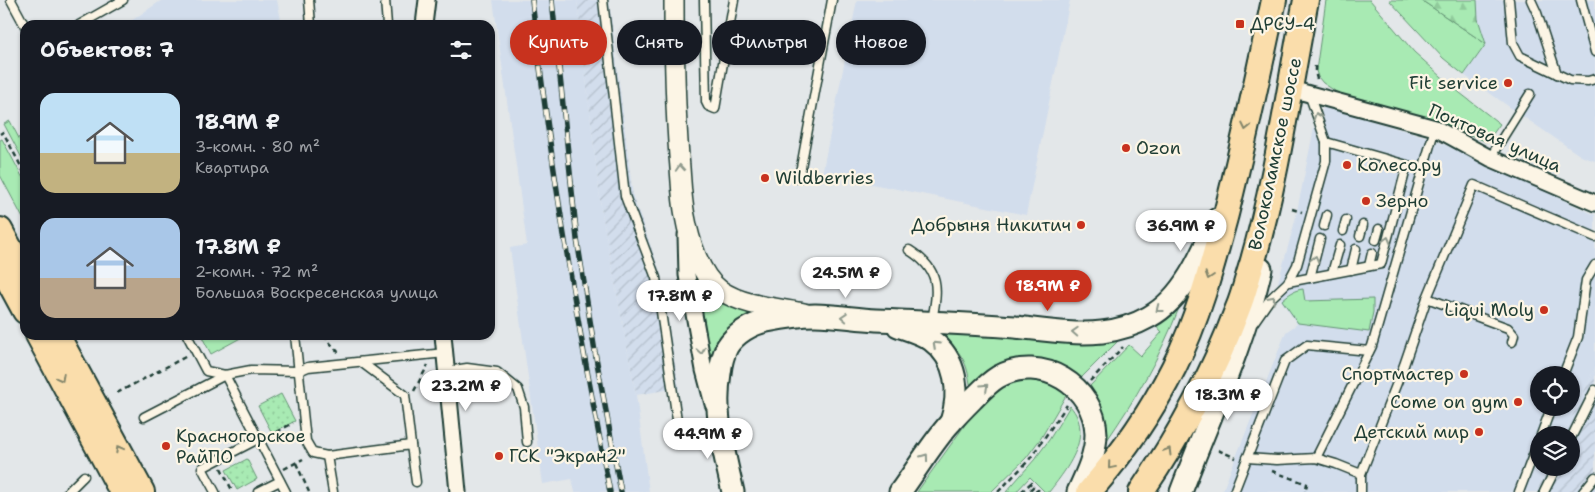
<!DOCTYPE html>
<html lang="ru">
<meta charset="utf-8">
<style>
:root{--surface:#171b24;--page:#20242c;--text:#f1f3f6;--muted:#9ea1a6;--accent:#c8321e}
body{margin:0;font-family:"Shantell Sans",sans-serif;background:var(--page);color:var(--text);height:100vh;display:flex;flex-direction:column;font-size:19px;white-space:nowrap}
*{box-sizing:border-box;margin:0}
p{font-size:16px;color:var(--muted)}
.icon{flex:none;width:28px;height:28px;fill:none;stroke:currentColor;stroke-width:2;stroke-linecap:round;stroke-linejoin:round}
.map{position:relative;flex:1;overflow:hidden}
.side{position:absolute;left:20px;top:20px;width:475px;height:320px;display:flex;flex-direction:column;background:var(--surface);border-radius:15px;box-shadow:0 1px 4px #0004}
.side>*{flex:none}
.banner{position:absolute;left:510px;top:20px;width:475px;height:45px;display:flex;gap:10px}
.tools{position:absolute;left:1530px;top:366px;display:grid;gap:10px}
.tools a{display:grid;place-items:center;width:50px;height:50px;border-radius:50%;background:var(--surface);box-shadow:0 1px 4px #0004;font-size:25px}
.price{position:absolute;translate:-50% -42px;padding:0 11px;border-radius:18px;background:#fff;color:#222;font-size:16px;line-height:32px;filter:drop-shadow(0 1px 2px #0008)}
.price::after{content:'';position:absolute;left:50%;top:30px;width:15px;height:11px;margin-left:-8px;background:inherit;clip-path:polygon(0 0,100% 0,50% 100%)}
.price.selected{background:var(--accent);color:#fff}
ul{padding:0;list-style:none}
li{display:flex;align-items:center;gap:15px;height:125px;padding:0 20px}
li span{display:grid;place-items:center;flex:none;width:140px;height:100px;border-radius:15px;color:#555}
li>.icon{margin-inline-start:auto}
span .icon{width:60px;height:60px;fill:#fffc;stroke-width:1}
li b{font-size:21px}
h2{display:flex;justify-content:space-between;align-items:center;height:60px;padding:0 20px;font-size:21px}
.tag{padding:0 18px;border-radius:22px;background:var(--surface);box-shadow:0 1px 4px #0004;font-size:18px;line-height:45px}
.tag.selected{background:var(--accent);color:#fff}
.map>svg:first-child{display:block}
.built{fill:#d2ddec;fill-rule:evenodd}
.industrial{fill:url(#industrial-furrows)}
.green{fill:#a8eab3;stroke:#649474}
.forest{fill:url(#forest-firs);stroke:#649474}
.park{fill:url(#park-dots);stroke:#649474}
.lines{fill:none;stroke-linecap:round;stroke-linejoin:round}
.service-casing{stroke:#1f3d34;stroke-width:11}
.minor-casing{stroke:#1f3d34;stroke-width:19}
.tertiary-casing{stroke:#1f3d34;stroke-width:22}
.secondary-casing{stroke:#1f3d34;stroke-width:25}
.primary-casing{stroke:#1f3d34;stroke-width:28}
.path{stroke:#1f3d34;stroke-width:2.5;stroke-dasharray:5 4;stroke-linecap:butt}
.service{stroke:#fcf5e5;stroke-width:8}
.minor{stroke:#fcf5e5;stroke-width:15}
.tertiary{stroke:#fcf5e5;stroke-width:19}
.secondary{stroke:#fcf5e5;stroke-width:21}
.primary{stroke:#faddab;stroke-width:24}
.rail-casing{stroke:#1f3d34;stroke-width:5.5}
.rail{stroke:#fcf5e5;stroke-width:4;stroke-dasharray:11;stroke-linecap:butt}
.oneway{stroke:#8e998c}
.oneway2{stroke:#82856a}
.poi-dot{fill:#c8321e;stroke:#fcf5e5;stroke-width:2}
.labels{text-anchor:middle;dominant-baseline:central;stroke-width:4.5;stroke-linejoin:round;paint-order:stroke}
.poi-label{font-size:18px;fill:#1f3d34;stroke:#fcf5e5;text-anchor:start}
.street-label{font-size:18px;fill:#1f3d34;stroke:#fcf5e5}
</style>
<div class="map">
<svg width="1595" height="492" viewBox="0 0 1595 492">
<defs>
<pattern id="industrial-furrows" width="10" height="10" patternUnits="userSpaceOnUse" patternTransform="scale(1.25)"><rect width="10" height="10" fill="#d2ddec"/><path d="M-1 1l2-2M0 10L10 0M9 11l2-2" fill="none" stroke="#b4bfcb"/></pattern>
<pattern id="forest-firs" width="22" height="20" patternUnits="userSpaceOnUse" patternTransform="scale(1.25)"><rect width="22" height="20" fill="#a8eab3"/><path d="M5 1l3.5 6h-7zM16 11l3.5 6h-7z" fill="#90ca9b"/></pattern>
<pattern id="park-dots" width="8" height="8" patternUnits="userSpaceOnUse" patternTransform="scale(1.25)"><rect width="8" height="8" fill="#a8eab3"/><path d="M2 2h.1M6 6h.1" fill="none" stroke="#90ca9b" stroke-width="1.8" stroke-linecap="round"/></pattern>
</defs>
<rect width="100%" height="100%" fill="#e3e7e9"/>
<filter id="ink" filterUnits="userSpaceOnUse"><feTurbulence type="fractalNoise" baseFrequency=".02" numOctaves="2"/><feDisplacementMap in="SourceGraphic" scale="10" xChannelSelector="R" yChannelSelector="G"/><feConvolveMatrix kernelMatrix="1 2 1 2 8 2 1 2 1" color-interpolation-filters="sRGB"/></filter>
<g filter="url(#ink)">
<g class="built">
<path d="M 162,0 L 277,0 L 282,25 L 125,25 Z"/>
<path d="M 493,0 L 577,0 L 601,208 L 636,395 L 649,492 L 575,492 L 572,479 L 543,484 L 510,248 L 527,245 Z"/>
<path d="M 857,0 L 1070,0 L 1026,215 L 822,174 Z"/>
<path d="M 1421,0 L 1595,0 L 1595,161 L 1581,156 L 1518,113 L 1464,75 L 1486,44 Z"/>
<path d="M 1324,107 L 1430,138 L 1595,215 L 1595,369 L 1563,435 L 1539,435 L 1539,468 L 1548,468 L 1536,492 L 1222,492 L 1286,332 L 1297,324 L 1281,300 L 1278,283 L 1295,221 L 1314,128 ZM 1539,375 L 1571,375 L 1571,408 L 1539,408 Z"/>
</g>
<g class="industrial">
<path d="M 577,0 L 609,0 L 633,197 L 659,269 L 679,388 L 636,395 L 601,208 Z"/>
<path d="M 1595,369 L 1595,492 L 1536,492 L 1548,468 L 1571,468 L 1571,435 L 1563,435 Z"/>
</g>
<g class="green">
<path d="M 1326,0 L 1370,0 L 1414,52 L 1460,93 L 1500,124 L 1487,142 L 1447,125 L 1412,113 L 1341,95 L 1323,83 L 1318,77 L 1316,71 Z"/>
<path d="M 1389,0 L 1421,0 L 1486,44 L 1464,75 L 1443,58 Z"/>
<path d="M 10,121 L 25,150 L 25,164 L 4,124 Z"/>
<path d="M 2,139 L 25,182 L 25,222 L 0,175 L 0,140 Z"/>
<path d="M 696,277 L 716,298 L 730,306 L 753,312 L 753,314 L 735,324 L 726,331 L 710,359 L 709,359 L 695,279 Z"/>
<path d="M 1303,289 L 1305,301 L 1373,299 L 1373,312 L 1369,332 L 1298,323 L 1282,300 C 1289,294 1294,290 1303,289 Z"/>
<path d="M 1174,305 L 1179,308 C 1161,355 1135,400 1105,443 C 1102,423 1101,404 1089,387 L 1129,345 L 1141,356 L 1162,332 L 1154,323 Z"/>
<path d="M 933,327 L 1123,336 L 1081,378 C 1065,365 1039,353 1018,360 C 1004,365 986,378 973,385 L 970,384 C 966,353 954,347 933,327 Z"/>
<path d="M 201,335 L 246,335 L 211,354 Z"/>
<path d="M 1043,379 L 1068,392 L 1041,438 L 1026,458 L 991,492 L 917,492 L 977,408 L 990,394 L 1011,380 Z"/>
<path d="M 1070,406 C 1095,434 1067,469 1049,492 L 1045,492 L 1030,477 L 1016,492 L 1006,492 L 1035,459 L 1049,440 Z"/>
</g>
<path class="forest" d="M 1421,0 L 1477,0 L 1478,19 L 1486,44 Z"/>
<g class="park">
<path d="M 281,394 L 295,421 L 272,433 L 258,406 Z"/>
<path d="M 247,459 L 257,479 L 237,490 L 226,470 Z"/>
</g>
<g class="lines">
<g class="service-casing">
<g id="service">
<path d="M 11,0 L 25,26"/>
<path d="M 309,0 L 311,25"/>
<path d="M 385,0 L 387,25"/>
<path d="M 603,0 L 625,196 L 656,278 L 677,420"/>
<path d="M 704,0 L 706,102 L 708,106 L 715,109 L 734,0"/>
<path d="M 1509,0 L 1513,43 L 1520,56 L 1570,80 L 1588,81 L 1595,79"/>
<path d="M 1531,0 L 1537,13 L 1557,74"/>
<path d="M 1581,0 L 1595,52"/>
<path d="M 79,25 L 123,0"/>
<path d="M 1490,158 L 1530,94"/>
<path d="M 799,178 L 832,0"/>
<path d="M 1324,226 L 1327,215"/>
<path d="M 1343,231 L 1346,220"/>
<path d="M 1360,236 L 1363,225"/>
<path d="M 1376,240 L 1379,229"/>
<path d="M 909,250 C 941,270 938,288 932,321"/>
<path d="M 1369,266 L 1372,253"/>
<path d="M 1351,270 L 1356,249"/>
<path d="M 1332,273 L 1340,245"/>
<path d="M 1310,278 L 1320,239"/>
<path d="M 1288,282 L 1381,264 L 1407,165 L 1326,142"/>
<path d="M 1427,298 L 1508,328 L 1514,335 L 1512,342"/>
<path d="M 1254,322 L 1270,299 L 1288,282 L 1297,265 L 1326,161 L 1326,142 L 1309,94"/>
<path d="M 187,335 L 206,371 L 225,375 L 251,370 L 299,371 L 308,367 L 445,353"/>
<path d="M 295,335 L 306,441 L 313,453 L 327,456 L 411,445 L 416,482"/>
<path d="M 361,362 L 405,395 L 411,445"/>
<path d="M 447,371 L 467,368 L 497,372 L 518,389 L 524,407 L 527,442"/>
<path d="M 1563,375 L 1578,337 L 1586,280 L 1595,265"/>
<path d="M 144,417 L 225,375 L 286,492"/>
<path d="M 1541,435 L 1551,408"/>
<path d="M 1571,438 L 1595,390"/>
<path d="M 327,456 L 333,492"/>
<path d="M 1247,458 L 1277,460 L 1316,458 L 1336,464 L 1361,474 L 1404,365 L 1427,298 L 1474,185 L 1595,237"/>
<path d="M 1316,458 L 1372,346 L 1435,128"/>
<path d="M 1361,474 L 1361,492"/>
<path d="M 68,492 L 84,476"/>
<path d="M 215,492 L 202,468 L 258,439"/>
<path d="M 258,492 L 280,481"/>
<path d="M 1234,492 L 1285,361 L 1307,345 L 1369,351"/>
<path d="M 1519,492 L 1539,440"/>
<path d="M 1544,492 L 1556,468"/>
<path d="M 1583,492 L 1595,477"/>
</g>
</g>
<g class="minor-casing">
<g id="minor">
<path d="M 424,25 L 427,0"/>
<path d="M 1291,89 L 1435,128 L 1490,158 L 1595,203"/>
<path d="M 686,235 L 687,275 L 704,370 L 713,404"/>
<path d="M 443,335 L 458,492"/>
</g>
</g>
<g class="tertiary-casing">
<path id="tertiary" d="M 674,0 C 674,52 675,104 679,156 C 681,175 681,196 685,216 C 689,239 700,276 720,290 C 743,306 777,308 804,313"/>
</g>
<g class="secondary-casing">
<g id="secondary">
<path d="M 898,326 C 909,330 921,333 931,340 C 957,359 961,392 951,422"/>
<path d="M 733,492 C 724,451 713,415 720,373 C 721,364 723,355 727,347 C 735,334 751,324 767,321 C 782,318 800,315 815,315 C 835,315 856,319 876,320 C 922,322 969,323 1015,327 C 1044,330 1074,335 1102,332 C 1118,330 1135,325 1149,317 C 1184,298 1202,254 1217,219"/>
<path d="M 900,492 C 917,469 932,443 951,422 C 958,414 965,407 972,400 C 980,392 988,383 998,377 C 1041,353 1095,386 1096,434 C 1096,454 1086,475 1078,492"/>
<path d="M 1181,492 C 1209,418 1243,346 1261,269"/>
</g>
</g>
<g class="primary-casing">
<g id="primary">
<path d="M 0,230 L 25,276"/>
<path d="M 0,265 L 25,311"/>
<path d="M 38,335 L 122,492"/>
<path d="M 57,335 L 142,492"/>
<path d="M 1089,492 C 1122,454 1151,413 1174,367 C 1198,319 1212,266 1226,214 C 1244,143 1259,71 1274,0"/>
<path d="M 1141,492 C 1181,433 1213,375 1238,308 C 1244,294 1247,279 1252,264 C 1277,178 1289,88 1306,0"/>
</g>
</g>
<g class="path">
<path d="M 1315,66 L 1315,72 L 1317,79"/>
<path d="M 0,134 L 3,132 L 25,174"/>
<path d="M 1292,209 L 1302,212"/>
<path d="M 323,335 L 339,353"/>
<path d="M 83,339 L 90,335"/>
<path d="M 1090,381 L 1123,347"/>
<path d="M 414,391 L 428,365"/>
<path d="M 117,393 L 187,356"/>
<path d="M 269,436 L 293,423"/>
<path d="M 1218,450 L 1236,458"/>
<path d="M 296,463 L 309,492"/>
<path d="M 221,468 L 233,492"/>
<path d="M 284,469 L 303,459"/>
<path d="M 1272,471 L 1307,484 L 1305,492"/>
<path d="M 998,492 L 1029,460 L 1067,405"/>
<path d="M 1021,492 L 1031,483 L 1034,486 L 1028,492"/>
<path d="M 1035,492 L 1038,490 L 1040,492"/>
</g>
<use href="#service" class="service"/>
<use href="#minor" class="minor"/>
<use href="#tertiary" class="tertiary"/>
<use href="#secondary" class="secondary"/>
<use href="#primary" class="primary"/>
<g class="rail-casing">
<g id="rail">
<path d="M 532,0 C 550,165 578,329 610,492"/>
<path d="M 552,0 L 577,239 L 595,352 L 621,492"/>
</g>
</g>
<use href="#rail" class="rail"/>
</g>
<defs><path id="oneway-chevron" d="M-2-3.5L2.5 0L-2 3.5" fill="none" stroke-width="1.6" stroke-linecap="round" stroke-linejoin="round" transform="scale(1.25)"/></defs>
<g class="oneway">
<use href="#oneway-chevron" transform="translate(1317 116) rotate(-109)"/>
<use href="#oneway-chevron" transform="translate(680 168) rotate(-94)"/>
<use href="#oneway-chevron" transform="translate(1387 240) rotate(-75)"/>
<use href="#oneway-chevron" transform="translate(1315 259) rotate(-75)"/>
<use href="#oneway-chevron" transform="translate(1272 299) rotate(-48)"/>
<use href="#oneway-chevron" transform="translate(1159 309) rotate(142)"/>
<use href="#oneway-chevron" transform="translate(844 317) rotate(-176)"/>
<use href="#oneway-chevron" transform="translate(1075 332) rotate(-177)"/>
<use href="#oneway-chevron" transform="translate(936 345) rotate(-137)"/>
<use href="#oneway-chevron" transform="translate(701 351) rotate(80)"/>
<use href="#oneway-chevron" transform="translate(985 387) rotate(-43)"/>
<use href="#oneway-chevron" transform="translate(925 457) rotate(-54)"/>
</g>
<g class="oneway2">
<use href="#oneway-chevron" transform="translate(1246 127) rotate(102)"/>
<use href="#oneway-chevron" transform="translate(1209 276) rotate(108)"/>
<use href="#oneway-chevron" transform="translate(61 378) rotate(62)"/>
<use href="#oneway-chevron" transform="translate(119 449) rotate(-118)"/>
<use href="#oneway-chevron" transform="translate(1168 451) rotate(-59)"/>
<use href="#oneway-chevron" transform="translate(1111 466) rotate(130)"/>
</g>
</g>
<g class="poi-dot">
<rect x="1235" y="19" width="10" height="10" rx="2.5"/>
<circle cx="1508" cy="83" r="5"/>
<circle cx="1126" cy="148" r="5"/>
<circle cx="1347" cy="165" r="5"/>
<circle cx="765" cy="178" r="5"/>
<circle cx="1366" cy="201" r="5"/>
<circle cx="1081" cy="225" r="5"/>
<circle cx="1544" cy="310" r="5"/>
<circle cx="1464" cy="374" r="5"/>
<circle cx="1518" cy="402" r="5"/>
<circle cx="1479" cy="432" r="5"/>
<circle cx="166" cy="446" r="5"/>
<circle cx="499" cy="456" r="5"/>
</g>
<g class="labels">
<g class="poi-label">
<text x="1250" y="24">ДРСУ-4</text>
<text x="1498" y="83" text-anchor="end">Fit service</text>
<text x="1136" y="148">Ozon</text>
<text x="1357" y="165">Колесо.ру</text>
<text x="775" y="178">Wildberries</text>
<text x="1376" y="201">Зерно</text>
<text x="1071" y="225" text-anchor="end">Добрыня Никитич</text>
<text x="1534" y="310" text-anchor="end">Liqui Moly</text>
<text x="1454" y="374" text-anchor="end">Спортмастер</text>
<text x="1508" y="402" text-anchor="end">Come on gym</text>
<text x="1469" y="432" text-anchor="end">Детский мир</text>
<text x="176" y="436">Красногорское<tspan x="176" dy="21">РайПО</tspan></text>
<text x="509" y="456">ГСК "Экран2"</text>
</g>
<g class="street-label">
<text transform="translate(1495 138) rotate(24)">Почтовая улица</text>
<text transform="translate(1275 154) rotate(-78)">Волоколамское шоссе</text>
</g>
</g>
</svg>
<div class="tools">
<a><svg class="icon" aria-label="locate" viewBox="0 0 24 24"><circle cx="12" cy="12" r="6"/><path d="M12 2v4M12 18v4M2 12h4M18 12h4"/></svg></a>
<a><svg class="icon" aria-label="layers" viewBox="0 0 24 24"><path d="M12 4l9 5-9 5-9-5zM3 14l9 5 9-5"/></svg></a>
</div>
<b class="price" style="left:1181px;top:252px">36.9M ₽</b>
<b class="price" style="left:846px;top:299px">24.5M ₽</b>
<b class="price selected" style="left:1048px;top:312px">18.9M ₽</b>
<b class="price" style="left:680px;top:322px">17.8M ₽</b>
<b class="price" style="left:466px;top:412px">23.2M ₽</b>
<b class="price" style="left:1228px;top:421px">18.3M ₽</b>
<b class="price" style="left:708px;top:460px">44.9M ₽</b>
<div class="banner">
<a class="tag selected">Купить</a>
<a class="tag">Снять</a>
<a class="tag">Фильтры</a>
<a class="tag">Новое</a>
</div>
<section class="side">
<h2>Объектов: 7<svg class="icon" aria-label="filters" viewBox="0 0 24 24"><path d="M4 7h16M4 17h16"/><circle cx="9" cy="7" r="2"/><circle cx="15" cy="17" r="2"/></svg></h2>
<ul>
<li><span style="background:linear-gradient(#bfe0f5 60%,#c2b280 0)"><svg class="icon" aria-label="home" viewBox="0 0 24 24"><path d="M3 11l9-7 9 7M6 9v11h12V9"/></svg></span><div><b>18.9M ₽</b><p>3-комн. · 80 m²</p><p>Квартира</p></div></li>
<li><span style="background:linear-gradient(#a9c7e8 60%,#b9a48a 0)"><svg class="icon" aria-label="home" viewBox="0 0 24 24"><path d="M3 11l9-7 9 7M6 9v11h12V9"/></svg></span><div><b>17.8M ₽</b><p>2-комн. · 72 m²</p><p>Большая Воскресенская улица</p></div></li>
</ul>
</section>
</div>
